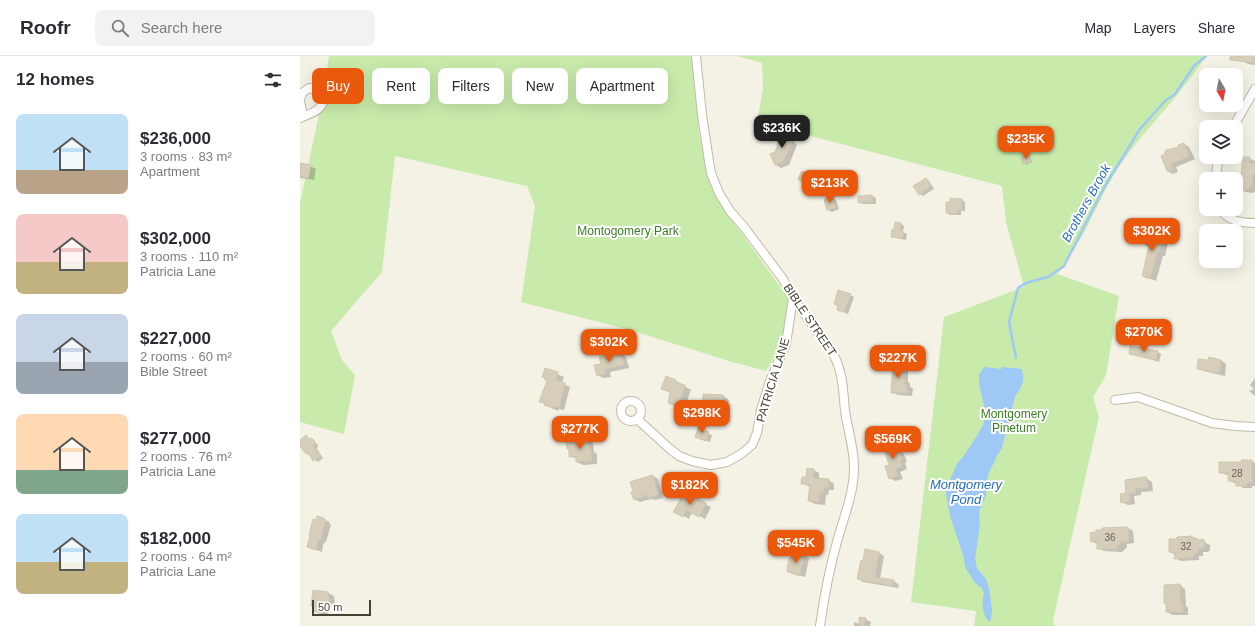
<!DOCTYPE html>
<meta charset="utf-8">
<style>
:root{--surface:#fff;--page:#f2f2f3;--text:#2b2b33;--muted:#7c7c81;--line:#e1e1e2;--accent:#ea580c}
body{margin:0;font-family:Arial,sans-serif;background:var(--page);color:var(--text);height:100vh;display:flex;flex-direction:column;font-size:15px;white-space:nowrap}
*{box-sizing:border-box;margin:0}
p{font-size:13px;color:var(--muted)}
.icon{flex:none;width:22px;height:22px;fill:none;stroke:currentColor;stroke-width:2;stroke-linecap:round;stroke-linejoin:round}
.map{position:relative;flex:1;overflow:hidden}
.drawer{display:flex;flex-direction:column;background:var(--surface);width:300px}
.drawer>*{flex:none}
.hud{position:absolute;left:12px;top:12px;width:380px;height:36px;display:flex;gap:8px}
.needle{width:26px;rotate:170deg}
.fabs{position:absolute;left:899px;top:12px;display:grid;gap:8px}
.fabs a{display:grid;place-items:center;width:44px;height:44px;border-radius:8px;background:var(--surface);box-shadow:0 4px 16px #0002;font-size:20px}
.scale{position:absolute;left:12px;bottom:10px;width:59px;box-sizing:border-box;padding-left:4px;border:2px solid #474234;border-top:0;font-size:11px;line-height:14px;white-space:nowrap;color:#474234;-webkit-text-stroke:3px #fff;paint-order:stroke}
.price{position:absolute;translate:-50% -34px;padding:0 9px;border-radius:8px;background:var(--accent);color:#fff;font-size:13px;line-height:26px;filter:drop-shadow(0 1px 2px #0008)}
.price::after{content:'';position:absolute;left:50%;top:24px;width:12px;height:9px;margin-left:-6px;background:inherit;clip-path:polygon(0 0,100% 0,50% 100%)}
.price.active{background:#222;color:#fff}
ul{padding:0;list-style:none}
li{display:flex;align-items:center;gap:12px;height:100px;padding:0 16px}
li span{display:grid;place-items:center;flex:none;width:112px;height:80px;border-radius:8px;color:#555}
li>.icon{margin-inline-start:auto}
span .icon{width:48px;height:48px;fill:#fffc;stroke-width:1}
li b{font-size:17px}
h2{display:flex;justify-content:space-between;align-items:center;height:48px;padding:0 16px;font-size:17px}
.chip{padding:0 14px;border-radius:8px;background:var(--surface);box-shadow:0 4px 16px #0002;font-size:14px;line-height:36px}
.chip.active{background:var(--accent);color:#fff}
header{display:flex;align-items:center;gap:24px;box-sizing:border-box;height:56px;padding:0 20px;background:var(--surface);border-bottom:1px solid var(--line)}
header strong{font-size:19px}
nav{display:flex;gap:22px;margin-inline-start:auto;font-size:14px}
.search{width:280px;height:36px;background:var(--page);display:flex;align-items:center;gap:10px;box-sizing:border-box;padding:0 14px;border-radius:8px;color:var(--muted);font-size:15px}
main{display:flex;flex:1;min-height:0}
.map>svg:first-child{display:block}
.green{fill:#c8ebab}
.water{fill:#9ec8f5}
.shadow{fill:#0003}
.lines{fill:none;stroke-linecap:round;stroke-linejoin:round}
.stream{stroke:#9ec8f5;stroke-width:2.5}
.building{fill:#d6ceba;stroke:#d1c7ad}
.street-casing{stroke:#c0baa7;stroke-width:10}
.street{stroke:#fff;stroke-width:8}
.labels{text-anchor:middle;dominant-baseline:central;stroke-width:4;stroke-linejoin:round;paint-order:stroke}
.number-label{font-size:10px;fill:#6b6556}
.park-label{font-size:12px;fill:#3c7c24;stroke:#fff}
.street-label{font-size:12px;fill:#474234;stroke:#fff}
.water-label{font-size:13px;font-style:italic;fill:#276dba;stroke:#fff}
</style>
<header>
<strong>Roofr</strong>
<div class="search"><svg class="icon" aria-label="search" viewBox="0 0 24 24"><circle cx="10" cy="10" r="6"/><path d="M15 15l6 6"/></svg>Search here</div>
<nav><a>Map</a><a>Layers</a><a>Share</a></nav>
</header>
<main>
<section class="drawer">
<h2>12 homes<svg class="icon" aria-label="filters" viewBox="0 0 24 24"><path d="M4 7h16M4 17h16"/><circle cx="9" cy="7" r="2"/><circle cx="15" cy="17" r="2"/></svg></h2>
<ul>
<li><span style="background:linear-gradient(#bfe0f5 70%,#b9a48a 0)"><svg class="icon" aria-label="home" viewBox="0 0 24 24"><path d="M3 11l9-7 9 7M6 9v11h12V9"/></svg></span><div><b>$236,000</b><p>3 rooms · 83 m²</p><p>Apartment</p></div></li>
<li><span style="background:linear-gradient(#f6c9c9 60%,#c2b280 0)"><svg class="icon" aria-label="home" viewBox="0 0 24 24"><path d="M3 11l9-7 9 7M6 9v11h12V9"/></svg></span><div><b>$302,000</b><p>3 rooms · 110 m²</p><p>Patricia Lane</p></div></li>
<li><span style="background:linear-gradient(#c9d6e8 60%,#9aa5b1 0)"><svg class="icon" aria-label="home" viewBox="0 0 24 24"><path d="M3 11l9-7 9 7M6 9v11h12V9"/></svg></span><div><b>$227,000</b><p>2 rooms · 60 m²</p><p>Bible Street</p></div></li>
<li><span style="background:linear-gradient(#ffd9b3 70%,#7fa58c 0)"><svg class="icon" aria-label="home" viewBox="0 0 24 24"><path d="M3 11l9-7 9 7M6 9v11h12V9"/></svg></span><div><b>$277,000</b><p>2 rooms · 76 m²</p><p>Patricia Lane</p></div></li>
<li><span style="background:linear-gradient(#bfe0f5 60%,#c2b280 0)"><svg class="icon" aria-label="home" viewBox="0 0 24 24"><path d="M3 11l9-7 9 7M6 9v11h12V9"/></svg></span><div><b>$182,000</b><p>2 rooms · 64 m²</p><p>Patricia Lane</p></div></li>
</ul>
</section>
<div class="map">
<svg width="955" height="570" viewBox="0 0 955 570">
<rect width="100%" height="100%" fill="#f4f1e5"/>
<g class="green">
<path d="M 29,0 L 395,0 L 399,78 L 409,119 L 423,151 L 493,249 L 485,271 L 479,293 L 466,315 L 429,305 L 330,274 L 221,246 L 235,150 L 227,130 L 95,100 L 82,216 L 31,275 L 42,304 L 55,319 L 44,378 L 0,366 L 0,147 L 21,49 Z"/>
<path d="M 437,0 L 907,0 C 899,9 893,20 885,29 C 861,60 833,87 813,120 C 794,153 782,188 757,218 L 819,240 L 806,319 L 793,341 L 799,361 L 753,564 L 755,570 L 674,570 L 676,555 L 611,546 L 644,261 L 724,231 L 706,166 L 702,130 L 457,66 L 463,33 L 462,7 Z"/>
</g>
<path class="water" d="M 684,311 L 701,313 L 703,311 L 722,313 C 722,317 724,320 723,323 C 723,330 718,336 715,341 L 702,392 L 697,400 L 688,419 L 686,439 L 679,456 L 680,468 L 675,503 L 677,512 L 686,523 L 689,532 L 692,554 L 691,564 L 689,566 C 683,559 681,547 684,538 L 682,532 L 675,527 L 665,511 L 664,502 L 650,460 L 646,438 L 648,428 L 658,406 L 663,401 L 678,378 L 684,367 L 685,353 L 679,328 L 679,319 Z"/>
<g class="shadow">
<path d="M 943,0 L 955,0 L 955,9 L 948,8 L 942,5 Z"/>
<path d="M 489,80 L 494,83 L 493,85 L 497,89 L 489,109 L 481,112 L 476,109 L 475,97 Z"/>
<path d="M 884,88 L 889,91 L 895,103 L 876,111 L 878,116 L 873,118 L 867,115 L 880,91 Z"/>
<path d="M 729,100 L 732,106 L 726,109 L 723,103 Z"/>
<path d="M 949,102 L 955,105 L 955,136 L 953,137 L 945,136 L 940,132 Z"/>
<path d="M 0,107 L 10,110 L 16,113 L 14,124 L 0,122 Z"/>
<path d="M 517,122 L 526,123 L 532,126 L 530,129 L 533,131 L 528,140 L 511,131 Z"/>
<path d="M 626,123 L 629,125 L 634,133 L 623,140 L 620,138 Z"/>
<path d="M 572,140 L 576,142 L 576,148 L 563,148 L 559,146 L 559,141 Z"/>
<path d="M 532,142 L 536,144 L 539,153 L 532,156 L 528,154 L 525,145 Z"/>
<path d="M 662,144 L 665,146 L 665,155 L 661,155 L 661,159 L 650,159 L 647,157 Z"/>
<path d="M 601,168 L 604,170 L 603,176 L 607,178 L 606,184 L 596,182 L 592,180 Z"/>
<path d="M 863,180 L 869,183 L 865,200 L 863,200 L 856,225 L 843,220 L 850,191 L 846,189 Z"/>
<path d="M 550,239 L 554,241 L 548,258 L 538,254 Z"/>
<path d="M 858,296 L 861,298 L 859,306 L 830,297 Z"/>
<path d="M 321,297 L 326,301 L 329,312 L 310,316 L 311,321 L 303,322 L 298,319 L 302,309 Z"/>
<path d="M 921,304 L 926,308 L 925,320 L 903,315 L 898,312 Z"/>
<path d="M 600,306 L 608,312 L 608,326 L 610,327 L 610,331 L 613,332 L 612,340 L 598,339 L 592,336 Z"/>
<path d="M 246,313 L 264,321 L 262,327 L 270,331 L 264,354 L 259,353 L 258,355 L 251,352 L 240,345 L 248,325 L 243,321 Z"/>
<path d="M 955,322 L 955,340 L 949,335 L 954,333 L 950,329 Z"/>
<path d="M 376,325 L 391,334 L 384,353 L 369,346 L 371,337 L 362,332 Z"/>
<path d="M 404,339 L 423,340 L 429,344 L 428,354 L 415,353 L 415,362 L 406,361 L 400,358 Z"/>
<path d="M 398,374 L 412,379 L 410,386 L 396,381 Z"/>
<path d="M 6,380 L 18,389 L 17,393 L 23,402 L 18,406 L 6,397 L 0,388 L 0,385 Z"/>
<path d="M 288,384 L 293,387 L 294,396 L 297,398 L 297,408 L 283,409 L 277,406 L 277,403 L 270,400 L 270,394 L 268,393 Z"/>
<path d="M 594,388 L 600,392 L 602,396 L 604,398 L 607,406 L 605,407 L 607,413 L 600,416 L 603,423 L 595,425 L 590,422 L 590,409 Z"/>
<path d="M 952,405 L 955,407 L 955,430 L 952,430 L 952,432 L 943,432 L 937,428 L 929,425 L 929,419 L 926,419 L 920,416 L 943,407 Z"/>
<path d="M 514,414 L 519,417 L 519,424 L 529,424 L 534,428 L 534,434 L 529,434 L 528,439 L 526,439 L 525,449 L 515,448 L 509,445 L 510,431 L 502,427 Z"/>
<path d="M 353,420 L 358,423 L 363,442 L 355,444 L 351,443 L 340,446 L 334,443 Z"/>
<path d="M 847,423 L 852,426 L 853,435 L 841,436 L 841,439 L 834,440 L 835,448 L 828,449 L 822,446 L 828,438 Z"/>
<path d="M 389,439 L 411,451 L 405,463 L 392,456 L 389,463 L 375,455 Z"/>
<path d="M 18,461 L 30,466 L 29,467 L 31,469 L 26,486 L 23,488 L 22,496 L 8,491 Z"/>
<path d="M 828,472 L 833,475 L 834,487 L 827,488 L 827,491 L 822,496 L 804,495 L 798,492 L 797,488 L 791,485 Z"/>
<path d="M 892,481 L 908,488 L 910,489 L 910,494 L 908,496 L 903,496 L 903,500 L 899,500 L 899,504 L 881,505 L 875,502 L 876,499 L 870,496 L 878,484 Z"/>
<path d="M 579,497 L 584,500 L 580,523 L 594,525 L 599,529 L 598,532 L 563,526 L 558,523 L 563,506 Z"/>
<path d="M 504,499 L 509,502 L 505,522 L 505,521 L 489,516 Z"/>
<path d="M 880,529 L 885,533 L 886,550 L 888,552 L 888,559 L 873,559 L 867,556 L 867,548 L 865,546 Z"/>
<path d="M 28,537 L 34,540 L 35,549 L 29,548 L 28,559 L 20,558 L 14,555 L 15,551 L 12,549 Z"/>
<path d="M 565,563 L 571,566 L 570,570 L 554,570 L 554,566 L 560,568 Z"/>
</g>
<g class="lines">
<path class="stream" d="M 716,302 L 709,266 L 718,232 L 726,227 L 748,221 L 764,210 L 805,130 L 840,73 L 865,45 L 875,38 L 894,10 L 906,0"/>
</g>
<g class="building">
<path d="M 930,0 L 955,0 L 955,7 L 930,4 Z"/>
<path d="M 481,75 L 489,79 L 488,82 L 492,84 L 492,86 L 483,106 L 475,109 L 470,98 L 475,96 L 480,83 L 478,82 Z"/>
<path d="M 884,87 L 890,100 L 871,108 L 873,113 L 867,115 L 861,100 L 864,99 L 866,94 L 879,91 L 878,89 Z"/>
<path d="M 729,99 L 731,106 L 723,108 L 721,102 Z"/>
<path d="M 943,101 L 950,101 L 949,107 L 955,107 L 955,118 L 953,118 L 952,130 L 951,129 L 950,133 L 947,133 L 947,134 L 939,133 L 939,121 L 941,121 Z"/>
<path d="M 0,107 L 11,109 L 8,122 L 0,120 Z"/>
<path d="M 502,115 L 516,121 L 518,118 L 527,122 L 525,126 L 528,127 L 523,137 L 504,129 L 505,127 L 498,123 Z"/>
<path d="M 626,122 L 631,130 L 619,139 L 613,130 Z"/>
<path d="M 572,139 L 573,146 L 558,147 L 558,140 Z"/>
<path d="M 532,141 L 536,152 L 527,154 L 524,144 Z"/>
<path d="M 650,142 L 662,143 L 662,154 L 658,154 L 657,158 L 646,157 L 646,146 L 650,146 Z"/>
<path d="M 595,166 L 601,167 L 600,174 L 603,175 L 603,182 L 591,181 L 592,173 L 594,174 Z"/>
<path d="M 848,176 L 864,179 L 859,197 L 857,197 L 850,223 L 842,220 L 849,190 L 845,189 Z"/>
<path d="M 538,234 L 551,238 L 544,256 L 537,254 L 538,250 L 534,248 Z"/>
<path d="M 830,290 L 858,295 L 856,304 L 829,298 Z"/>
<path d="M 319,296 L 321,296 L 324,309 L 305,313 L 305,318 L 297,320 L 294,309 L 301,308 L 299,301 Z"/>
<path d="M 909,301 L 921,304 L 920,317 L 897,313 L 898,303 L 906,304 L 908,304 Z"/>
<path d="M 593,305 L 601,305 L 600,308 L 603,308 L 603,323 L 605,323 L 604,328 L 607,328 L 607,337 L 591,337 Z"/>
<path d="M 245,312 L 258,316 L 256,324 L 265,327 L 259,352 L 253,350 L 253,352 L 244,349 L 245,347 L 239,346 L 247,325 L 245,324 L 245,322 L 242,321 Z"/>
<path d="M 366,320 L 376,324 L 375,326 L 385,329 L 379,351 L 368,347 L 370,336 L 361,333 Z"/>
<path d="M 403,338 L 423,339 L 423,351 L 410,351 L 409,359 L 399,359 L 400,349 L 401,349 L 401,345 L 403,345 Z"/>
<path d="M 398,372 L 409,376 L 406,385 L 395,381 Z"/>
<path d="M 6,379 L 8,382 L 13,383 L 15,386 L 14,391 L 21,400 L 13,405 L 8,396 L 6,398 L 0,390 L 0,384 Z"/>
<path d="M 288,383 L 289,394 L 291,393 L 292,405 L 276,406 L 276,400 L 269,401 L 269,393 L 267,393 L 266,385 Z"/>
<path d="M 595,387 L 597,394 L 599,393 L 602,403 L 600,404 L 602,410 L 595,413 L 598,420 L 589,423 L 585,410 L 589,409 L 583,391 Z"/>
<path d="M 941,404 L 952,404 L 952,427 L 947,427 L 947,430 L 936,430 L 936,425 L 928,425 L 928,417 L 919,417 L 919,406 L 942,406 Z"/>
<path d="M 507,412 L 514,413 L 513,422 L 529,423 L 528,432 L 524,431 L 523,437 L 520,437 L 519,446 L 508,445 L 510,428 L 501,428 L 502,421 L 506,421 Z"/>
<path d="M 353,419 L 358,439 L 348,442 L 347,439 L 334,444 L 331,436 L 333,435 L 330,426 Z"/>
<path d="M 845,421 L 847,422 L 848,432 L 835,433 L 836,437 L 829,437 L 830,446 L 821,447 L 820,438 L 826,437 L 825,424 Z"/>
<path d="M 384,437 L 388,439 L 389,438 L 406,447 L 399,461 L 386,454 L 383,461 L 373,456 Z"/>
<path d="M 17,460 L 24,462 L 24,464 L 26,464 L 21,483 L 18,485 L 16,494 L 7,491 L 10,480 L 9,479 L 13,463 L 16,464 Z"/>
<path d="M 828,471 L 829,485 L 821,485 L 821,488 L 820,488 L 816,493 L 797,493 L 797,485 L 791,486 L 790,477 L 796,476 L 796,474 L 802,474 L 802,472 Z"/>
<path d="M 892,480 L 892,482 L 897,482 L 898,484 L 903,483 L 905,485 L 905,491 L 902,493 L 898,493 L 898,497 L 894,497 L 894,501 L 874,503 L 875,496 L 869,496 L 869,483 L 877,483 L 877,481 Z"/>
<path d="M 565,493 L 579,496 L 575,521 L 594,524 L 593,530 L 557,523 L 561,504 L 563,505 Z"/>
<path d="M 497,496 L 504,498 L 500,520 L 488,516 L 487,515 L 489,502 L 491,502 L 492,498 L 497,498 Z"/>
<path d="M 880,528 L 880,547 L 883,547 L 883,556 L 866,556 L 866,547 L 864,547 L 864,529 Z"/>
<path d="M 13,534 L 28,536 L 30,546 L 24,546 L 23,556 L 13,555 L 14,550 L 11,550 Z"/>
<path d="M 559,561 L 566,562 L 564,570 L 559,570 Z"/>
</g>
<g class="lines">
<g class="street-casing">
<g id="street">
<path d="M 396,0 L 402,59 L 409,105 L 411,117 L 419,137 L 430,155 L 444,171 L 483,223 L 493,242 L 532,296 C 543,314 543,334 545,355 C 548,375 555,395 554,415 C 553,440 543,463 537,486 C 529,514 524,542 520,570"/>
<path d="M 0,44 L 2,37 L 9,32 L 18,34 L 24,41 C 23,55 11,57 0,62"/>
<path d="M 0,45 L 3,60"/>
<path d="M 933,71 L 955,33"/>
<path d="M 915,123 L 919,101"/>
<path d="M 920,153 C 928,165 941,167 955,167"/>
<path d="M 815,344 L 838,341 L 912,367 L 935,370 L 955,371"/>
<circle cx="331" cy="355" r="10"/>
<path d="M 337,363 L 370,393 L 379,400 L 392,405 L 411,409 L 427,406 L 441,398 L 452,389 L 457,377 L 461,354 L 470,325 L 486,288 L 493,242"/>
</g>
</g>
<use href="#street" class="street"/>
</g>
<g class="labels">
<g class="number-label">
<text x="937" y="417">28</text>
<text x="810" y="481">36</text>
<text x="886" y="490">32</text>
</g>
<g class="park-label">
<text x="328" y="175">Montogomery Park</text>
<text x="714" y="358">Montgomery<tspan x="714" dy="14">Pinetum</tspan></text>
</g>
<g class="street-label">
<text transform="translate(510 264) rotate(56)">BIBLE STREET</text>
<text transform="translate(473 324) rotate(-73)">PATRICIA LANE</text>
</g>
<g class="water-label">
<text transform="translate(786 147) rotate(-61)">Brothers Brook</text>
<text x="666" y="428">Montgomery<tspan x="666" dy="15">Pond</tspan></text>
</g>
</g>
</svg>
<div class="fabs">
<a><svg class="needle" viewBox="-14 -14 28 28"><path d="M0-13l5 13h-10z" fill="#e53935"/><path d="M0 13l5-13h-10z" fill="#7c7c81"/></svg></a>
<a><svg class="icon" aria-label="layers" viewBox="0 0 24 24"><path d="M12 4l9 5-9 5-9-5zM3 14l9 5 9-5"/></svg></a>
<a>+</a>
<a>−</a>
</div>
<div class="scale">50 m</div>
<b class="price active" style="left:482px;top:93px">$236K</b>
<b class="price" style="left:726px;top:104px">$235K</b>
<b class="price" style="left:530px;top:148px">$213K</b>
<b class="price" style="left:852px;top:196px">$302K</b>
<b class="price" style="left:844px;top:297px">$270K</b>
<b class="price" style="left:309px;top:307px">$302K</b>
<b class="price" style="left:598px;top:323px">$227K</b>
<b class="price" style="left:402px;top:378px">$298K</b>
<b class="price" style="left:280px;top:394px">$277K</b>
<b class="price" style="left:593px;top:404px">$569K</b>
<b class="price" style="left:390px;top:450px">$182K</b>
<b class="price" style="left:496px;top:508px">$545K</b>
<div class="hud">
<a class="chip active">Buy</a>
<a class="chip">Rent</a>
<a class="chip">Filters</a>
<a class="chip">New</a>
<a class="chip">Apartment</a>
</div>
</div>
</main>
